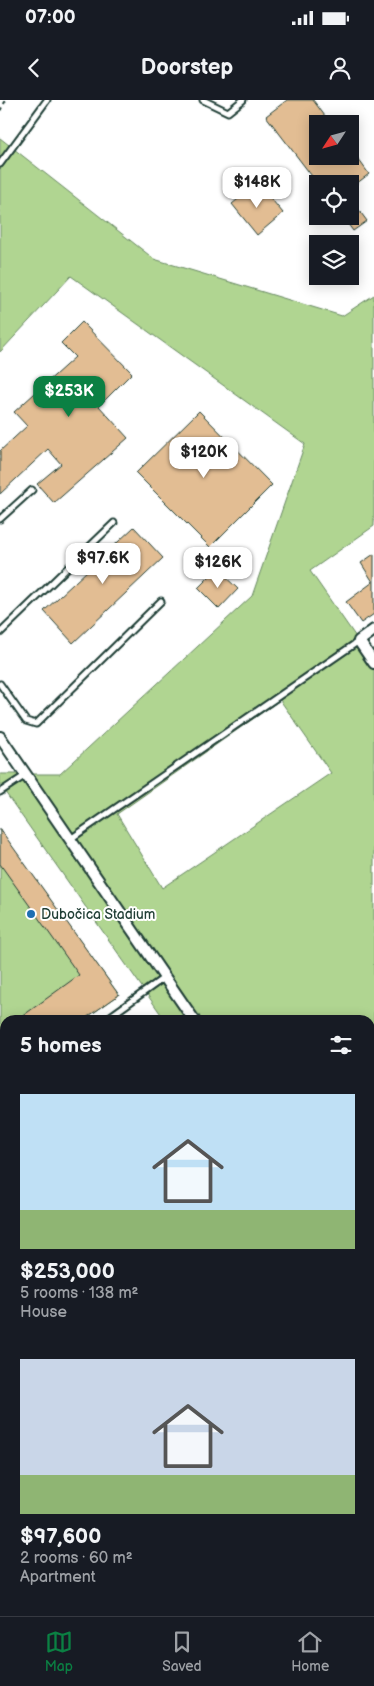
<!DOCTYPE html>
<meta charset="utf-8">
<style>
:root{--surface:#171b24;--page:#242831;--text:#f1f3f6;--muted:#9ea1a6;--line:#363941;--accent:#0b8043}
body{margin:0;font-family:"Balsamiq Sans",sans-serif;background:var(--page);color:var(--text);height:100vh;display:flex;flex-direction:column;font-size:19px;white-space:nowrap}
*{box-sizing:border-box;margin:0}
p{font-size:16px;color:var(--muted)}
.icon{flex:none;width:28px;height:28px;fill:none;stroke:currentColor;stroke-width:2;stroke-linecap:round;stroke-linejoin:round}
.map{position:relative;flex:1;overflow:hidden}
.panel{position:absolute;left:0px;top:915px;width:375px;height:601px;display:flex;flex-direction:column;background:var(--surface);border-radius:15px 15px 0 0;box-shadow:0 2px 12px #0003}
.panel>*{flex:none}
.needle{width:32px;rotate:234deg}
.fabs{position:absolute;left:309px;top:15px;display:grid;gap:10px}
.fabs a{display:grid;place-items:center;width:50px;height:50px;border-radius:0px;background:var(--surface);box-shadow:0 2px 12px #0003;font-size:25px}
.price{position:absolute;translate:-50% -42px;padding:0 11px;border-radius:10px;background:#fff;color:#222;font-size:16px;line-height:32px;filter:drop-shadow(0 1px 2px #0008)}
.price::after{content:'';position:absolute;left:50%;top:30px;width:15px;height:11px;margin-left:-8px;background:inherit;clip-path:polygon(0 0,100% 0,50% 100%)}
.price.on{background:var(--accent);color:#fff}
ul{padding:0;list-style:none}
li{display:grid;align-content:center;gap:10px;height:265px;padding:0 20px}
li span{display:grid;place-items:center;height:155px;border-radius:0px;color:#555}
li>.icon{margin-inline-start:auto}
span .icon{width:90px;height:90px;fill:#fffc;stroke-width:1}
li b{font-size:21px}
h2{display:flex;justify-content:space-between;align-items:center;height:60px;padding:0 20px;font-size:21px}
.status{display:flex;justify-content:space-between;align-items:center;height:35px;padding:0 25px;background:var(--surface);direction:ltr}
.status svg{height:14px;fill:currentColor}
header{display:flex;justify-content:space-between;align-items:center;height:65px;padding:0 20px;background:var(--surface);font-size:22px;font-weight:700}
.menu{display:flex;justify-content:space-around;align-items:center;height:70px;border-top:1px solid var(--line);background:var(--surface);font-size:14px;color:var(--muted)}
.menu a{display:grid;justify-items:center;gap:2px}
.menu .on{color:var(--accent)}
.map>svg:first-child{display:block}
.green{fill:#b0d591;stroke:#688962;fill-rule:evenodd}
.building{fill:#e2bd93;stroke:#1f3d34}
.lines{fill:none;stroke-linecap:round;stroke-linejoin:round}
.lane-casing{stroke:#1f3d34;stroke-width:9}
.street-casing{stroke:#1f3d34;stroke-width:14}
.path{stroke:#1f3d34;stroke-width:2;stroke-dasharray:4 4;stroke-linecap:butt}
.lane{stroke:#fff;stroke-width:5}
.street{stroke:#fff;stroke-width:10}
.poi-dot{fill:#1f6fb2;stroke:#fff;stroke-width:2}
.labels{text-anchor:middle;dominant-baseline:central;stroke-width:4;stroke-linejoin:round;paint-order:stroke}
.poi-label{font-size:14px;fill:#1f3d34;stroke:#fff;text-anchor:start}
</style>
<div class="status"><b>07:00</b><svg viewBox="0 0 49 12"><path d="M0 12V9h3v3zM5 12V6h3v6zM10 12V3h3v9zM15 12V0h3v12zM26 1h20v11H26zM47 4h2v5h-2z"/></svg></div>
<header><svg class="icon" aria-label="back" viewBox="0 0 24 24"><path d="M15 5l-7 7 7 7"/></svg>Doorstep<svg class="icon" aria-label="person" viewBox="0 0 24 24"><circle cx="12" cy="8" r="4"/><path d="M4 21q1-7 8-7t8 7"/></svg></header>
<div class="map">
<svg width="374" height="1516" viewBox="0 0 374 1516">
<rect width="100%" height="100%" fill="#fff"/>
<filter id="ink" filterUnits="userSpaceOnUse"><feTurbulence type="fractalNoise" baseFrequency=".02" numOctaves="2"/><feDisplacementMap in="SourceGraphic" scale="10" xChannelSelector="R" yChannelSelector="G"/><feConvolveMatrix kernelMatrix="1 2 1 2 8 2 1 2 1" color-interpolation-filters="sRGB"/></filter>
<g filter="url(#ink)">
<g class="green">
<path d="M 0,38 L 154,159 L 342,216 L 374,195 L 374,426 L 310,471 L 374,563 L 374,968 L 370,970 L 370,920 L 165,920 L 0,685 L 0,674 L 60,674 L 252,496 L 305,344 L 71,176 L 0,252 ZM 280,600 L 331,673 L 162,788 L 117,714 Z"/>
<path d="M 0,731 L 119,895 L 83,920 L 5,920 L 5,975 L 0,978 Z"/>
<path d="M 370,1061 L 374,1066 L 374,1220 L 370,1219 Z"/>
</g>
<g class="building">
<path d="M 287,0 L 313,0 L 331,24 L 318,24 L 318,56 L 356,56 L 369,74 L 356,84 L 318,84 L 266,16 Z"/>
<path d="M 258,83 L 283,113 L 257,135 L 232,104 Z"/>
<path d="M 350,98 L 367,121 L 353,131 L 342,116 L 350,116 Z"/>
<path d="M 82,222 L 132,273 L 99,306 L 128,338 L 54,403 L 37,384 L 61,364 L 48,349 L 0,394 L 0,351 L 27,326 L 14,312 L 75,257 L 61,243 Z"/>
<path d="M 199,311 L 272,385 L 210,447 L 136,373 Z"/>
<path d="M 134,427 L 163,458 L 73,543 L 44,511 Z"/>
<path d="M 374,454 L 374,514 L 361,523 L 346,502 L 373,482 L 361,463 Z"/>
<path d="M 217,469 L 238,489 L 219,509 L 198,488 Z"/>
<path d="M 0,729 L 119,895 L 83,920 L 17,920 L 79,875 L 0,764 Z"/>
</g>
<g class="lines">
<g class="lane-casing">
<g id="lane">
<path d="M 203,0 L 228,12 L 243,0"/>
<path d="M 0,64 L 47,0"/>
<path d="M 0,419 L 32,390"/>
<path d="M 0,533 L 114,423"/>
<path d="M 0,584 L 26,621 L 36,624 L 161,501"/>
<path d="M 0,692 L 26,675"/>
<path d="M 69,740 L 359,541"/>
<path d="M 105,920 L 165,877"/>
<path d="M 0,996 L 5,992"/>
<path d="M 0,1031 L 5,1027"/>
</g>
</g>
<g class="street-casing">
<g id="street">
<path d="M 374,530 L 359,541 L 374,563"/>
<path d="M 0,637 L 194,920"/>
<path d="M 370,1175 L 374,1180"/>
<path d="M 370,1225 L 374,1220"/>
<path d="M 0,1284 L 5,1289"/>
<path d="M 0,1428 L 5,1417"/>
<path d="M 370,1438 L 374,1432"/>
<path d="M 370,1479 L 374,1482"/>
<path d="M 291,1511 L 295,1516"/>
<path d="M 102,1516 L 104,1511"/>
<path d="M 316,1516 L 320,1511"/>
</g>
</g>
<path class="path" d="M 0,11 L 6,0"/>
<use href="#lane" class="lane"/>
<use href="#street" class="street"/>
</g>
</g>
<circle class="poi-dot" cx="31" cy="814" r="5"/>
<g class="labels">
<g class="poi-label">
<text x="41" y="814">Dubočica Stadium</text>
</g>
</g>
</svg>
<div class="fabs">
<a><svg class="needle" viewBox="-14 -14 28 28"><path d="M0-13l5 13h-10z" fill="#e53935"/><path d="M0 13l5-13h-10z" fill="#9ea1a6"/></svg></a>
<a><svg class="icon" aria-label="locate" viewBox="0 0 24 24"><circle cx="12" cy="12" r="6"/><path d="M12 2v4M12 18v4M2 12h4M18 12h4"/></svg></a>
<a><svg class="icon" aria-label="layers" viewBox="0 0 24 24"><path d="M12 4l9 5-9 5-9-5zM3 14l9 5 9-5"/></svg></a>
</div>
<b class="price" style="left:257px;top:109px">$148K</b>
<b class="price on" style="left:69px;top:318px">$253K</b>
<b class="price" style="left:204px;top:379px">$120K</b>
<b class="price" style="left:103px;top:485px">$97.6K</b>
<b class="price" style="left:218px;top:489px">$126K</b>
<section class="panel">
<h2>5 homes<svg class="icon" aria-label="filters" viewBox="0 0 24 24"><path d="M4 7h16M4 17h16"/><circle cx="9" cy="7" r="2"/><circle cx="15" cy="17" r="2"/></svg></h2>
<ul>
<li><span style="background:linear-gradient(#bfe0f5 75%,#8fb573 0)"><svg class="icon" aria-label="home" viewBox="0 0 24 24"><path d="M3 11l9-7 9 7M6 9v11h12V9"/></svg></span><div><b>$253,000</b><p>5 rooms · 138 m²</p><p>House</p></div></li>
<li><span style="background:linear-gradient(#c9d6e8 75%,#8fb573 0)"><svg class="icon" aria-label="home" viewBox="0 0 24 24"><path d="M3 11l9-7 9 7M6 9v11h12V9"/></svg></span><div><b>$97,600</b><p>2 rooms · 60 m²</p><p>Apartment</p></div></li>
</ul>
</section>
</div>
<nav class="menu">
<a class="on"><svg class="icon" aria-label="map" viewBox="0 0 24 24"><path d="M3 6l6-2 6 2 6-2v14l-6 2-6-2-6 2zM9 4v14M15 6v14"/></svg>Map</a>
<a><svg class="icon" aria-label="saved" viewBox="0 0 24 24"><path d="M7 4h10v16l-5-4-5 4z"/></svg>Saved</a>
<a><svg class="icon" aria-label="home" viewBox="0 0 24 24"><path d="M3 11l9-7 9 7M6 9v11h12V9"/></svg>Home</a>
</nav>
